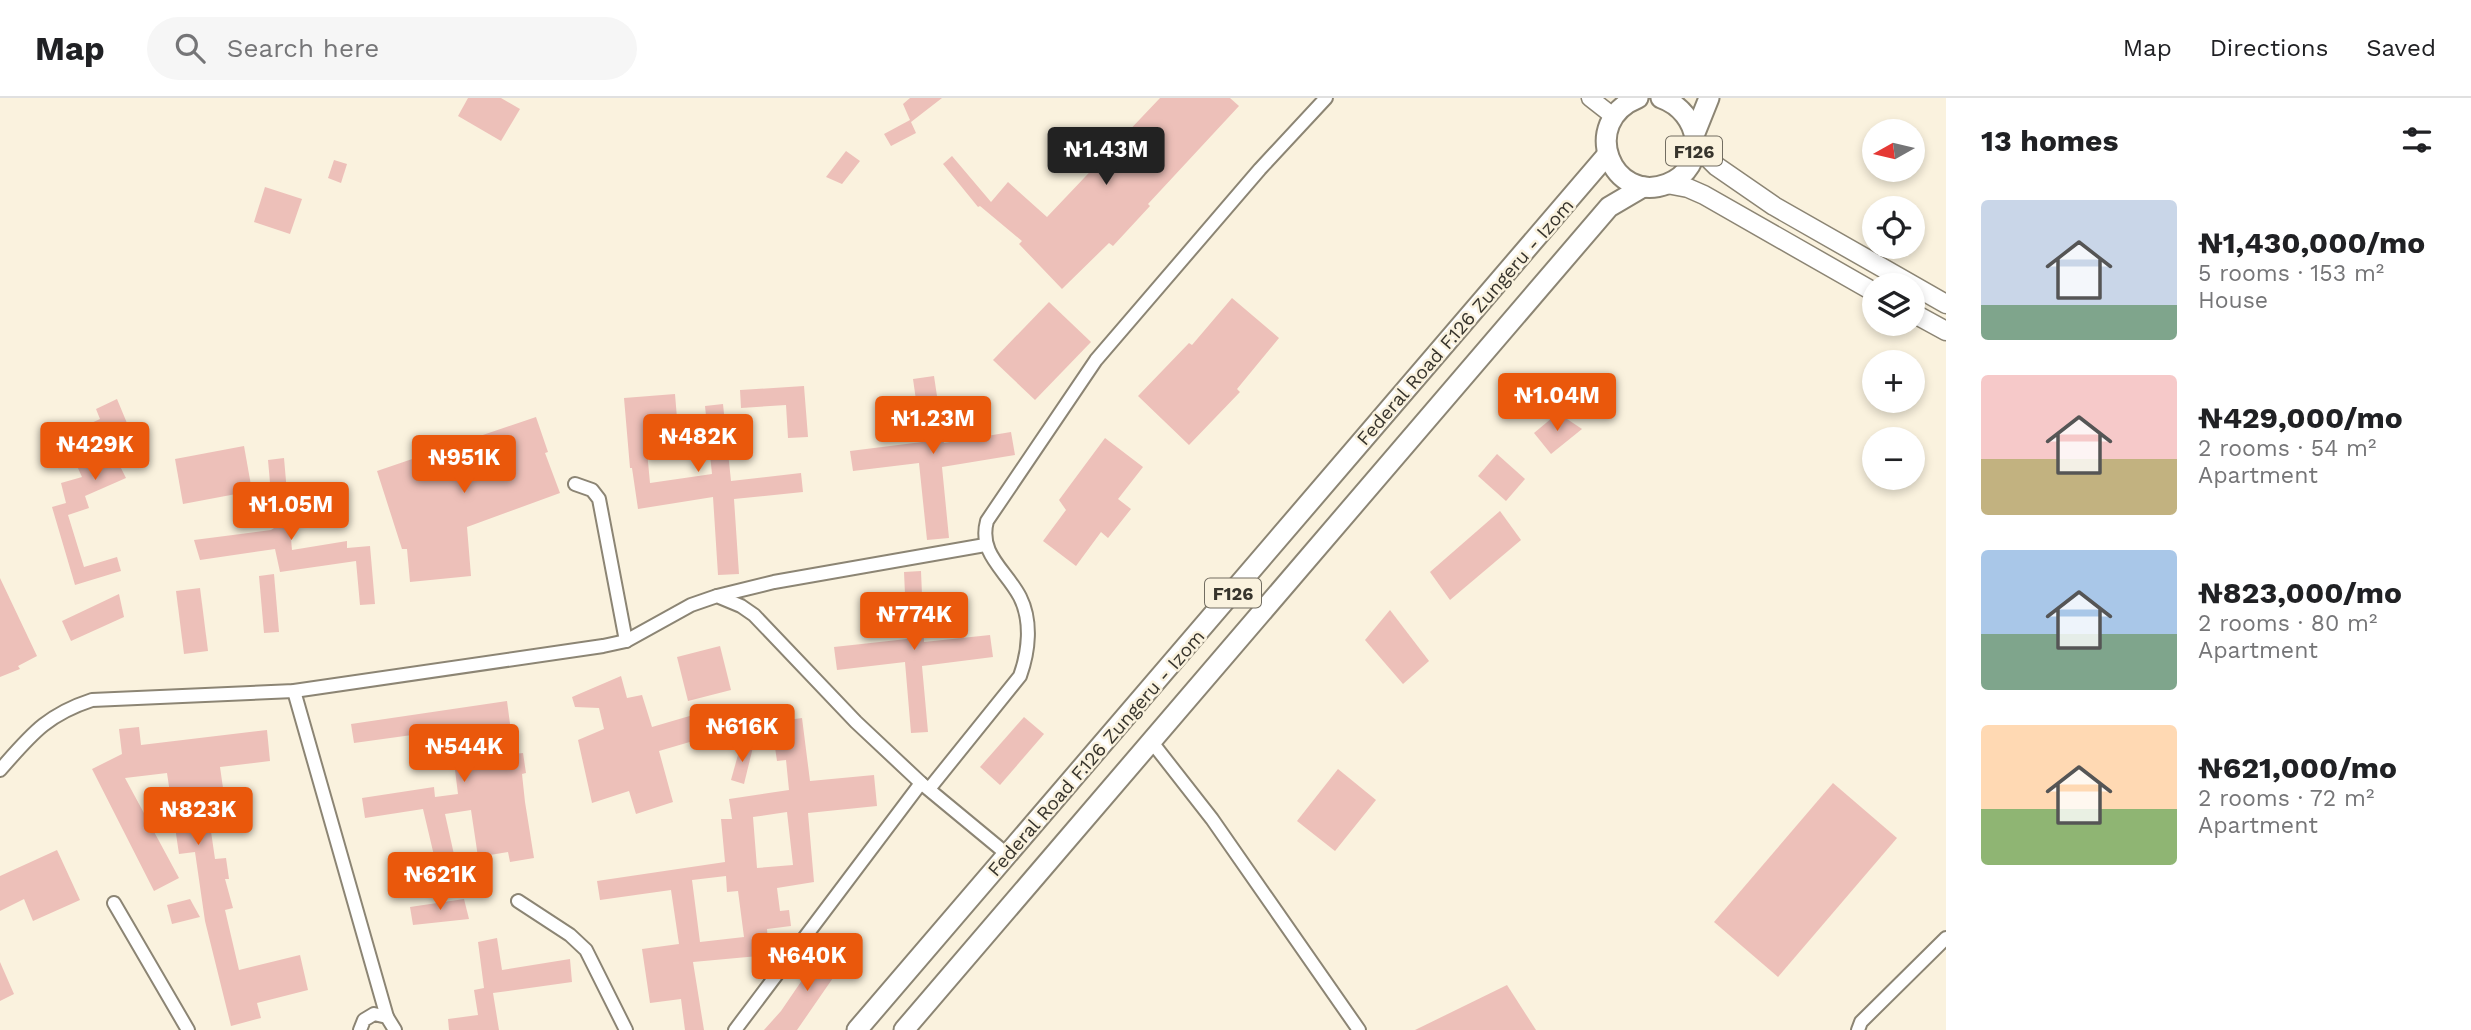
<!DOCTYPE html>
<meta charset="utf-8">
<style>
:root{--surface:#fff;--page:#f6f6f6;--text:#202124;--muted:#757577;--line:#e0e0e0;--accent:#ea580c}
body{margin:0;font-family:"Work Sans",sans-serif;background:var(--page);color:var(--text);height:100vh;display:flex;flex-direction:column;font-size:26px;white-space:nowrap}
*{box-sizing:border-box;margin:0}
p{font-size:23px;color:var(--muted)}
.icon{flex:none;width:38px;height:38px;fill:none;stroke:currentColor;stroke-width:2;stroke-linecap:round;stroke-linejoin:round}
.map{position:relative;flex:1;overflow:hidden}
.drawer{display:flex;flex-direction:column;background:var(--surface);width:525px}
.drawer>*{flex:none}
.needle{width:46px;rotate:262deg}
.controls{position:absolute;left:1862px;top:21px;display:grid;gap:14px}
.controls a{display:grid;place-items:center;width:63px;height:63px;border-radius:50%;background:var(--surface);box-shadow:0 4px 10px #0003;font-size:35px}
.price{position:absolute;translate:-50% -60px;padding:0 16px;border-radius:7px;background:var(--accent);color:#fff;font-size:23px;line-height:46px;filter:drop-shadow(0 2px 4px #0008)}
.price::after{content:'';position:absolute;left:50%;top:42px;width:21px;height:16px;margin-left:-10px;background:inherit;clip-path:polygon(0 0,100% 0,50% 100%)}
.price.selected{background:#222;color:#fff}
ul{padding:0;list-style:none}
li{display:flex;align-items:center;gap:21px;height:175px;padding:0 35px}
li span{display:grid;place-items:center;flex:none;width:196px;height:140px;border-radius:7px;color:#555}
li>.icon{margin-inline-start:auto}
span .icon{width:84px;height:84px;fill:#fffc;stroke-width:1}
li b{font-size:30px}
h2{display:flex;justify-content:space-between;align-items:center;height:84px;padding:0 35px;font-size:30px}
header{display:flex;align-items:center;gap:42px;box-sizing:border-box;height:98px;padding:0 35px;background:var(--surface);border-bottom:2px solid var(--line)}
header strong{font-size:33px}
nav{display:flex;gap:38px;margin-inline-start:auto;font-size:24px}
.search{width:490px;height:63px;background:var(--page);display:flex;align-items:center;gap:18px;box-sizing:border-box;padding:0 24px;border-radius:38px;color:var(--muted);font-size:26px}
main{display:flex;flex:1;min-height:0}
.map>svg:first-child{display:block}
.building{fill:#edc0b9;fill-rule:evenodd}
.lines{fill:none;stroke-linecap:round;stroke-linejoin:round}
.minor-casing{stroke:#8c8574;stroke-width:16}
.tertiary-casing{stroke:#8c8574;stroke-width:19}
.secondary-casing{stroke:#8c8574;stroke-width:21}
.primary-casing{stroke:#8c8574;stroke-width:23}
.minor{stroke:#fff;stroke-width:12}
.tertiary{stroke:#fff;stroke-width:16}
.secondary{stroke:#fff;stroke-width:18}
.primary{stroke:#fff;stroke-width:19}
.labels{text-anchor:middle;dominant-baseline:central;stroke-width:5;stroke-linejoin:round;paint-order:stroke}
.shield{fill:#faf2de;stroke:#726d61;stroke-width:2}
.shield-label{font-size:18px;font-weight:bold;fill:#37342c}
.street-label{font-size:19px;fill:#37342c;stroke:#faf2de}
</style>
<header>
<strong>Map</strong>
<div class="search"><svg class="icon" aria-label="search" viewBox="0 0 24 24"><circle cx="10" cy="10" r="6"/><path d="M15 15l6 6"/></svg>Search here</div>
<nav><a>Map</a><a>Directions</a><a>Saved</a></nav>
</header>
<main>
<div class="map">
<svg width="1946" height="932" viewBox="0 0 1946 932">
<rect width="100%" height="100%" fill="#faf2de"/>
<g class="building">
<path d="M 468,0 L 501,0 L 520,11 L 501,43 L 458,18 Z"/>
<path d="M 910,0 L 942,0 L 911,24 L 916,35 L 891,48 L 884,36 L 910,22 L 903,6 Z"/>
<path d="M 1160,0 L 1230,0 L 1239,8 L 1148,106 L 1150,108 L 1113,148 L 1109,145 L 1062,191 L 1019,146 L 1022,143 L 980,108 L 978,109 L 943,66 L 952,58 L 991,104 L 1008,84 L 1047,119 Z"/>
<path d="M 846,53 L 860,63 L 842,86 L 826,79 Z"/>
<path d="M 334,62 L 347,66 L 341,85 L 328,80 Z"/>
<path d="M 265,89 L 302,101 L 290,136 L 254,124 Z"/>
<path d="M 1232,200 L 1279,240 L 1237,291 L 1240,294 L 1189,347 L 1138,298 L 1189,245 L 1192,247 Z"/>
<path d="M 1049,204 L 1091,244 L 1035,302 L 993,262 Z"/>
<path d="M 934,278 L 944,345 L 1011,334 L 1015,357 L 942,369 L 949,440 L 927,442 L 919,365 L 853,373 L 850,353 L 922,344 L 913,281 Z"/>
<path d="M 804,288 L 808,339 L 788,340 L 786,307 L 741,310 L 740,292 Z"/>
<path d="M 675,296 L 677,320 L 644,322 L 650,385 L 712,376 L 705,308 L 723,306 L 731,383 L 801,375 L 803,394 L 734,401 L 739,476 L 718,477 L 713,399 L 638,411 L 632,370 L 630,370 L 624,300 Z"/>
<path d="M 117,301 L 141,359 L 120,368 L 126,380 L 85,398 L 89,410 L 68,417 L 84,469 L 117,459 L 121,473 L 75,487 L 52,409 L 66,405 L 61,385 L 82,379 L 77,368 L 86,360 L 74,333 L 100,321 L 96,311 Z"/>
<path d="M 1558,315 L 1582,331 L 1551,356 L 1534,335 Z"/>
<path d="M 536,319 L 548,354 L 545,355 L 560,395 L 467,429 L 471,478 L 410,484 L 407,451 L 402,451 L 377,373 Z"/>
<path d="M 1105,340 L 1143,369 L 1118,401 L 1131,411 L 1108,440 L 1101,434 L 1076,468 L 1043,443 L 1066,412 L 1059,402 Z"/>
<path d="M 244,348 L 252,393 L 183,406 L 175,361 Z"/>
<path d="M 1497,356 L 1525,381 L 1506,403 L 1478,378 Z"/>
<path d="M 284,360 L 292,452 L 347,443 L 347,450 L 370,448 L 375,506 L 360,507 L 356,463 L 280,474 L 275,451 L 200,462 L 194,442 L 271,432 L 274,430 L 268,362 Z"/>
<path d="M 1500,413 L 1521,442 L 1450,502 L 1430,474 Z"/>
<path d="M 921,473 L 924,544 L 990,537 L 993,559 L 922,568 L 928,634 L 911,635 L 905,564 L 837,572 L 834,549 L 907,541 L 904,474 Z"/>
<path d="M 274,476 L 279,534 L 264,535 L 259,478 Z"/>
<path d="M 0,480 L 37,558 L 18,568 L 20,571 L 0,579 Z"/>
<path d="M 200,490 L 208,553 L 184,556 L 176,493 Z"/>
<path d="M 119,496 L 124,519 L 71,543 L 62,523 Z"/>
<path d="M 1390,512 L 1429,563 L 1403,586 L 1365,542 Z"/>
<path d="M 720,548 L 731,592 L 688,603 L 677,559 Z"/>
<path d="M 621,578 L 627,600 L 642,597 L 652,629 L 693,617 L 700,641 L 659,653 L 673,704 L 636,716 L 629,693 L 592,705 L 578,642 L 604,631 L 599,610 L 575,609 L 572,599 Z"/>
<path d="M 507,603 L 514,656 L 523,655 L 526,675 L 522,676 L 525,704 L 534,760 L 510,764 L 508,754 L 478,759 L 471,712 L 445,716 L 459,779 L 440,783 L 423,711 L 365,720 L 362,700 L 434,689 L 435,699 L 458,696 L 454,664 L 474,662 L 470,629 L 354,645 L 351,626 Z"/>
<path d="M 1024,619 L 1044,636 L 1000,687 L 980,669 Z"/>
<path d="M 802,620 L 810,683 L 874,677 L 877,708 L 808,715 L 814,784 L 777,790 L 780,813 L 789,812 L 791,828 L 767,831 L 769,857 L 693,864 L 704,932 L 685,932 L 681,901 L 650,905 L 642,851 L 679,846 L 671,792 L 600,802 L 597,783 L 725,764 L 721,721 L 732,721 L 729,701 L 789,692 L 786,662 L 777,663 L 773,636 L 782,635 L 780,623 ZM 787,714 L 793,767 L 757,770 L 753,719 ZM 726,778 L 727,794 L 738,793 L 744,839 L 700,844 L 692,782 Z"/>
<path d="M 139,629 L 141,647 L 267,632 L 270,663 L 220,669 L 224,697 L 206,699 L 215,761 L 226,760 L 229,781 L 225,781 L 233,810 L 225,812 L 239,872 L 300,857 L 308,892 L 257,905 L 261,920 L 231,928 L 205,823 L 195,754 L 179,756 L 167,675 L 125,680 L 179,780 L 154,793 L 92,671 L 122,656 L 119,631 Z"/>
<path d="M 741,646 L 753,649 L 744,686 L 731,682 Z"/>
<path d="M 1338,671 L 1376,702 L 1335,753 L 1297,723 Z"/>
<path d="M 1833,685 L 1897,740 L 1778,879 L 1714,824 Z"/>
<path d="M 57,752 L 80,802 L 33,823 L 24,801 L 0,813 L 0,778 Z"/>
<path d="M 190,801 L 200,819 L 172,826 L 167,807 Z"/>
<path d="M 464,801 L 469,821 L 413,827 L 410,809 Z"/>
<path d="M 497,840 L 502,872 L 570,861 L 572,884 L 493,895 L 499,932 L 449,932 L 448,921 L 478,917 L 474,892 L 484,890 L 478,844 Z"/>
<path d="M 824,850 L 844,864 L 797,932 L 764,932 L 781,913 Z"/>
<path d="M 0,864 L 14,896 L 0,903 Z"/>
<path d="M 1507,887 L 1536,932 L 1415,932 Z"/>
</g>
<g class="lines">
<g class="minor-casing">
<g id="minor">
<path d="M 575,386 L 592,392 L 599,401 L 626,543"/>
<path d="M 717,498 L 774,484 L 985,447"/>
<path d="M 294,593 L 387,919"/>
<path d="M 1151,643 L 1212,721 L 1359,932"/>
<path d="M 0,672 C 31,637 46,617 92,602 L 294,593 L 603,548 L 626,543 L 691,507 L 717,498 L 741,508 L 754,517 L 856,624 L 921,685 L 1008,757"/>
<path d="M 929,691 L 1020,578 C 1029,553 1032,523 1020,499 C 1006,472 978,456 987,423 L 1096,262 L 1260,71 L 1326,0"/>
<path d="M 518,803 L 570,837 L 586,852 L 626,932"/>
<path d="M 114,805 L 188,932"/>
<path d="M 360,932 L 364,922 L 374,916 L 387,919 L 395,932"/>
<path d="M 735,932 L 921,685"/>
<path d="M 1858,932 L 1861,924 L 1946,840"/>
</g>
</g>
<g class="tertiary-casing">
<path id="tertiary" d="M 1590,0 L 1613,18"/>
</g>
<g class="secondary-casing">
<g id="secondary">
<path d="M 1695,47 L 1716,68 L 1774,108 L 1946,206"/>
<path d="M 1667,86 L 1688,90 L 1704,97 L 1874,194"/>
<path d="M 1913,215 L 1946,233"/>
</g>
</g>
<g class="primary-casing">
<g id="primary">
<path d="M 1638,0 C 1578,24 1612,107 1667,86 C 1710,69 1701,14 1661,0"/>
<path d="M 1695,35 L 1709,0"/>
<path d="M 857,932 L 1607,57"/>
<path d="M 904,932 L 1609,109 L 1643,89"/>
</g>
</g>
<use href="#minor" class="minor"/>
<use href="#tertiary" class="tertiary"/>
<use href="#secondary" class="secondary"/>
<use href="#primary" class="primary"/>
</g>
<g class="labels">
<g class="shield">
<rect x="1666" y="38.5" width="56" height="29" rx="5"/>
<rect x="1205" y="480.5" width="56" height="29" rx="5"/>
</g>
<g class="shield-label">
<text x="1694" y="53">F126</text>
<text x="1233" y="495">F126</text>
</g>
<g class="street-label">
<text transform="translate(1465 224) rotate(-49)">Federal Road F.126 Zungeru - Izom</text>
<text transform="translate(1096 655) rotate(-49)">Federal Road F.126 Zungeru - Izom</text>
</g>
</g>
</svg>
<div class="controls">
<a><svg class="needle" viewBox="-14 -14 28 28"><path d="M0-13l5 13h-10z" fill="#e53935"/><path d="M0 13l5-13h-10z" fill="#757577"/></svg></a>
<a><svg class="icon" aria-label="locate" viewBox="0 0 24 24"><circle cx="12" cy="12" r="6"/><path d="M12 2v4M12 18v4M2 12h4M18 12h4"/></svg></a>
<a><svg class="icon" aria-label="layers" viewBox="0 0 24 24"><path d="M12 4l9 5-9 5-9-5zM3 14l9 5 9-5"/></svg></a>
<a>+</a>
<a>−</a>
</div>
<b class="price selected" style="left:1106px;top:89px">₦1.43M</b>
<b class="price" style="left:1557px;top:335px">₦1.04M</b>
<b class="price" style="left:933px;top:358px">₦1.23M</b>
<b class="price" style="left:698px;top:376px">₦482K</b>
<b class="price" style="left:95px;top:384px">₦429K</b>
<b class="price" style="left:464px;top:397px">₦951K</b>
<b class="price" style="left:291px;top:444px">₦1.05M</b>
<b class="price" style="left:914px;top:554px">₦774K</b>
<b class="price" style="left:742px;top:666px">₦616K</b>
<b class="price" style="left:464px;top:686px">₦544K</b>
<b class="price" style="left:198px;top:749px">₦823K</b>
<b class="price" style="left:440px;top:814px">₦621K</b>
<b class="price" style="left:807px;top:895px">₦640K</b>
</div>
<section class="drawer">
<h2>13 homes<svg class="icon" aria-label="filters" viewBox="0 0 24 24"><path d="M4 7h16M4 17h16"/><circle cx="9" cy="7" r="2"/><circle cx="15" cy="17" r="2"/></svg></h2>
<ul>
<li><span style="background:linear-gradient(#c9d6e8 75%,#7fa58c 0)"><svg class="icon" aria-label="home" viewBox="0 0 24 24"><path d="M3 11l9-7 9 7M6 9v11h12V9"/></svg></span><div><b>₦1,430,000/mo</b><p>5 rooms · 153 m²</p><p>House</p></div></li>
<li><span style="background:linear-gradient(#f6c9c9 60%,#c2b280 0)"><svg class="icon" aria-label="home" viewBox="0 0 24 24"><path d="M3 11l9-7 9 7M6 9v11h12V9"/></svg></span><div><b>₦429,000/mo</b><p>2 rooms · 54 m²</p><p>Apartment</p></div></li>
<li><span style="background:linear-gradient(#a9c7e8 60%,#7fa58c 0)"><svg class="icon" aria-label="home" viewBox="0 0 24 24"><path d="M3 11l9-7 9 7M6 9v11h12V9"/></svg></span><div><b>₦823,000/mo</b><p>2 rooms · 80 m²</p><p>Apartment</p></div></li>
<li><span style="background:linear-gradient(#ffd9b3 60%,#8fb573 0)"><svg class="icon" aria-label="home" viewBox="0 0 24 24"><path d="M3 11l9-7 9 7M6 9v11h12V9"/></svg></span><div><b>₦621,000/mo</b><p>2 rooms · 72 m²</p><p>Apartment</p></div></li>
</ul>
</section>
</main>
